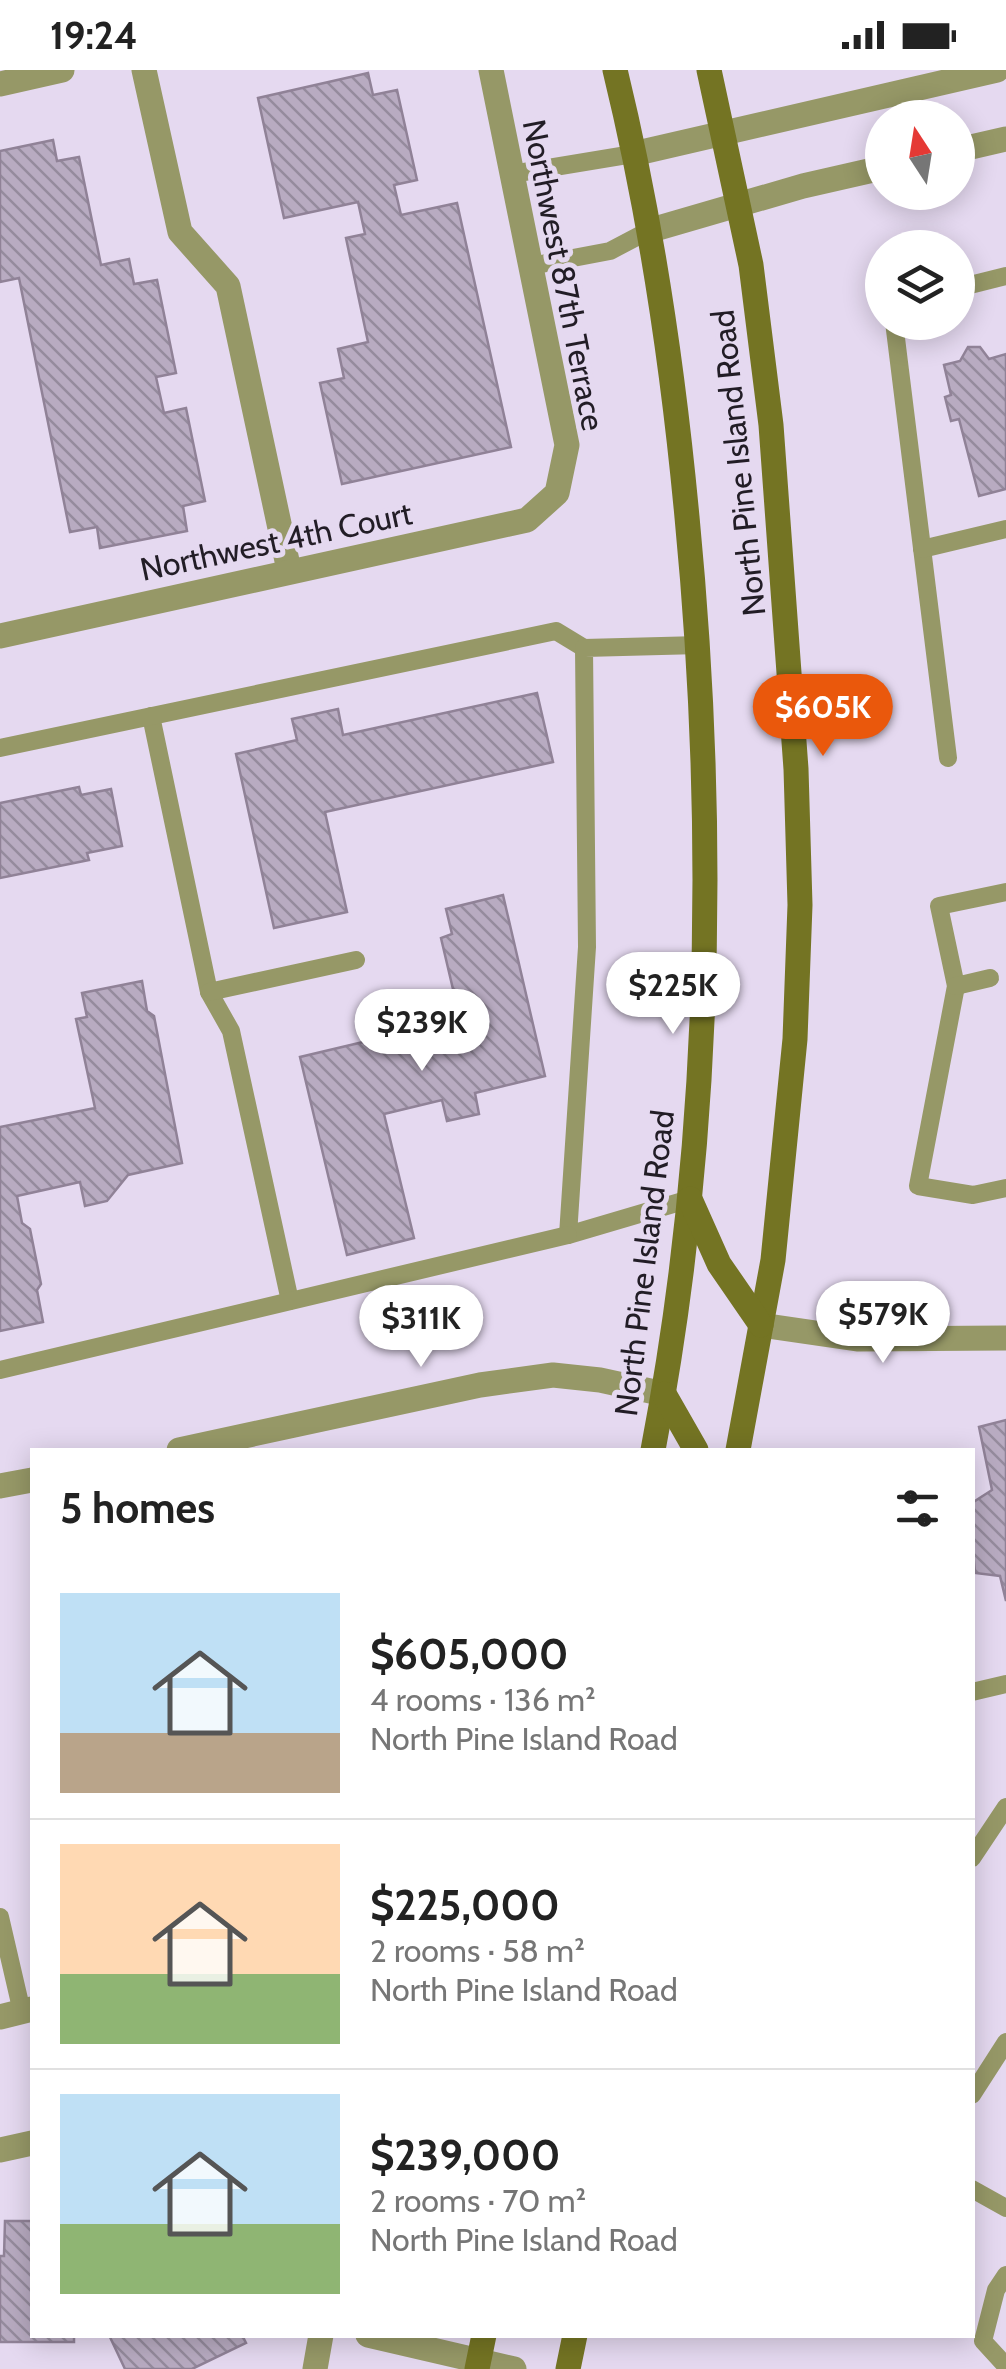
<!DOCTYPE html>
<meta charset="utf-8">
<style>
:root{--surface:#fff;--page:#f2f2f2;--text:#222;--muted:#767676;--line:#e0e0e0;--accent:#ea580c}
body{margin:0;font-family:Cabin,sans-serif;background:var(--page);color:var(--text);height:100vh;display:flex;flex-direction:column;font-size:38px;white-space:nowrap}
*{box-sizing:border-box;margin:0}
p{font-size:32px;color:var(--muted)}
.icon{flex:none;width:55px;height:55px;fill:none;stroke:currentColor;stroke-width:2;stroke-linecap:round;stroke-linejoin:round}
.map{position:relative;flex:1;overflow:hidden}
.details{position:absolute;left:30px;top:1378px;width:945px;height:890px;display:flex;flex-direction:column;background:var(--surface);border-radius:0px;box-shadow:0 5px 25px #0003}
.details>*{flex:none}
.needle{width:65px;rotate:348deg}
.buttons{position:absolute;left:865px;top:30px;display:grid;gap:20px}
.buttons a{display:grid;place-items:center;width:110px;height:110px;border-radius:50%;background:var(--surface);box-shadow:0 5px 25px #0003;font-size:50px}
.price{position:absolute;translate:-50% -85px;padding:0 22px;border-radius:35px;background:#fff;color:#222;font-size:32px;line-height:65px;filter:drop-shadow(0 2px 5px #0008)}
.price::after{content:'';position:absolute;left:50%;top:60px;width:30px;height:22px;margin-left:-15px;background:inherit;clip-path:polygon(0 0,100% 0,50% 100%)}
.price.active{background:var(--accent);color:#fff}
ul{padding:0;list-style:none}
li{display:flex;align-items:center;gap:30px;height:250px;padding:0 30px}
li+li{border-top:2px solid var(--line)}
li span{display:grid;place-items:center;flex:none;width:280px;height:200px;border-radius:0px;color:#555}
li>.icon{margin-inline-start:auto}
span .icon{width:120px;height:120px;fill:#fffc;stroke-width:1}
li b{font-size:42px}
h2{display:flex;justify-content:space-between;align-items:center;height:120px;padding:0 30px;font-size:42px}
.status{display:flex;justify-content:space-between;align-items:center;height:70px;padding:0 50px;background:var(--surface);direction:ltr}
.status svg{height:28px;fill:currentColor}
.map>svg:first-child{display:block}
.building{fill:url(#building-back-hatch);stroke:#908297;stroke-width:2.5}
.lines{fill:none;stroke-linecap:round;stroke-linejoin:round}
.service{stroke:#969867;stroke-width:18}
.minor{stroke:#969867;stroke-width:25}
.tertiary{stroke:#969867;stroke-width:25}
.secondary{stroke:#747423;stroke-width:25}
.labels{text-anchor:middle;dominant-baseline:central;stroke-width:10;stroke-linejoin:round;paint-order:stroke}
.street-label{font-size:32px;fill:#221d26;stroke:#e5d9f0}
</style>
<div class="status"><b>19:24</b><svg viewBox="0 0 49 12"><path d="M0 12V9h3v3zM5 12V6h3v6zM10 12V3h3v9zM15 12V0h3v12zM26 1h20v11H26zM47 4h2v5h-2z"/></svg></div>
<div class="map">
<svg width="1006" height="2299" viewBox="0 0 1006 2299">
<defs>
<pattern id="building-back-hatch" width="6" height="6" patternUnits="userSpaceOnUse" patternTransform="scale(2.5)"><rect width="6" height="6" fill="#b8abc1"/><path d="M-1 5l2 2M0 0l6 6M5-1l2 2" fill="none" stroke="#958b9d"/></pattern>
</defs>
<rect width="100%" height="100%" fill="#e5d9f0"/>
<g class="building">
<path d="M 368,3 L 373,25 L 397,20 L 417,110 L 394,115 L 401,145 L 457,133 L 511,377 L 342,414 L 320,313 L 344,308 L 338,279 L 368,272 L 346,168 L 365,164 L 358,132 L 284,148 L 258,28 Z"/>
<path d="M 53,70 L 57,91 L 79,87 L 101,195 L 129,189 L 134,214 L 157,210 L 176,303 L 156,307 L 164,343 L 186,338 L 205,431 L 183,436 L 187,461 L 100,478 L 97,457 L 70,462 L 19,208 L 0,212 L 0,81 Z"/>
<path d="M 968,277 L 980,277 L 989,289 L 1006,284 L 1006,419 L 979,426 L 959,349 L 951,351 L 945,327 L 951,325 L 944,295 L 960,291 Z"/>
<path d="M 537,623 L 553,692 L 325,742 L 347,842 L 274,858 L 236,684 L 297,670 L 292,649 L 338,639 L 343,665 Z"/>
<path d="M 79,717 L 81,725 L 111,719 L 122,776 L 87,783 L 89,790 L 0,808 L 0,733 Z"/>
<path d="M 503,825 L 545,1006 L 475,1023 L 479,1044 L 447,1051 L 442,1030 L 384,1044 L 414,1168 L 347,1185 L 300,987 L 460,949 L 441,868 L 452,864 L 446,839 Z"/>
<path d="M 142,911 L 147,941 L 154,946 L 182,1093 L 128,1105 L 107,1131 L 85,1136 L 80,1112 L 17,1126 L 22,1153 L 30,1159 L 41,1214 L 37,1220 L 43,1252 L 0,1261 L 0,1057 L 95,1038 L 76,949 L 87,947 L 82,923 Z"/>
<path d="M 1006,1350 L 1006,1531 L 1000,1506 L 975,1503 L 972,1469 L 972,1433 L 992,1420 L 979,1357 Z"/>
<path d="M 5,2151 L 32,2151 L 32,2265 L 74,2265 L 74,2272 L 0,2272 L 0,2186 L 4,2186 Z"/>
<path d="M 109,2265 L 242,2265 L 246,2273 L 192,2299 L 125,2299 Z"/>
</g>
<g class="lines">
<g class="service">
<path d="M 512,104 L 633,84"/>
<path d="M 531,196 L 610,181 L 648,161"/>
<path d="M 958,218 L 1006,206"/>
<path d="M 894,252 L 948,688"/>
<path d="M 922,479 L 1006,459"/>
<path d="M 151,646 L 209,922 L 231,961 L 290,1231"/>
<path d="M 0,678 L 556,561 L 584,578"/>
<path d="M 1006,822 L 939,836 L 956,916 L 918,1116 L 973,1125 L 1006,1118"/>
<path d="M 956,916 L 990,908"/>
<path d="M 209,922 L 356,890"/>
<path d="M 690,1129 L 568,1165 L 587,877 L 584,578 L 700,575"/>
<path d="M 0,1300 L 568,1165"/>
<path d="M 972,1622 L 1006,1614"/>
<path d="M 972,1788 L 1006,1737"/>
<path d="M 0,1847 L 22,1942"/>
<path d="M 972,2025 L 1006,1972"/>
<path d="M 972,2119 L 1006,2138"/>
<path d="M 1006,2205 L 996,2220 L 983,2271 L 1006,2296"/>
</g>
<g class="minor">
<path d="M 144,0 L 180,162 L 228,216 L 289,500"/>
<path d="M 0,14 L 62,0"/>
<path d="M 0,566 L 527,450 L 557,423 L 567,375 L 491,0"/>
<path d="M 761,1255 L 857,1269 L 1006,1268"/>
<path d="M 179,1380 L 480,1315 L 553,1305 L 600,1310 L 664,1324"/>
<path d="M 0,1416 L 32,1410"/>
<path d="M 0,1947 L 32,1939"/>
<path d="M 0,2080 L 32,2073"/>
<path d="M 368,2265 L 514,2299"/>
<path d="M 315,2299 L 321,2265"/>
</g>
<g class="tertiary">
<path d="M 958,80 L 1006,69"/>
<path d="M 633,84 L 997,0"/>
<path d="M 648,161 L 803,116 L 882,98"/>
</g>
<g class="secondary">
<path d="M 615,0 C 651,147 673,297 687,447 C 717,758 712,1073 653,1380"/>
<path d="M 709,0 L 751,195 L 771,355 L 796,699 L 800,835 L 795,969 L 773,1190 L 738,1380"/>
<path d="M 690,1129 L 719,1194 L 761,1255"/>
<path d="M 664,1324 L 696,1380"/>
<path d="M 477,2299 L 484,2265"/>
<path d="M 568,2299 L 575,2265"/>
</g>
</g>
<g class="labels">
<g class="street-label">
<text transform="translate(564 205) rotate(79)">Northwest 87th Terrace</text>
<text transform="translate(738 393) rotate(-96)">North Pine Island Road</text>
<text transform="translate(276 471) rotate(-12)">Northwest 4th Court</text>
<text transform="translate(644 1193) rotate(-83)">North Pine Island Road</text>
</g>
</g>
</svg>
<div class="buttons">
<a><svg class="needle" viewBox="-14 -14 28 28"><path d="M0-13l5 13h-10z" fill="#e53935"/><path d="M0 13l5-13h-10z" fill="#767676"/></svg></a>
<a><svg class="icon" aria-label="layers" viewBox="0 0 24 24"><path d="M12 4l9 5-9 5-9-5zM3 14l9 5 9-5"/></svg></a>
</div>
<b class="price active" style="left:823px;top:689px">$605K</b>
<b class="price" style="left:673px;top:967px">$225K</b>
<b class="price" style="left:422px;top:1004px">$239K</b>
<b class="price" style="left:883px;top:1296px">$579K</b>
<b class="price" style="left:421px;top:1300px">$311K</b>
<section class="details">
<h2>5 homes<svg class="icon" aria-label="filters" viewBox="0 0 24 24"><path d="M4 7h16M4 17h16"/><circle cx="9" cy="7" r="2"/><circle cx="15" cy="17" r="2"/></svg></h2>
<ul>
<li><span style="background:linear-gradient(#bfe0f5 70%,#b9a48a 0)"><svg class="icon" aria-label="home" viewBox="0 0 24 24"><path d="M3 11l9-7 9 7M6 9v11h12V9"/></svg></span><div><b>$605,000</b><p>4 rooms · 136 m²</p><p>North Pine Island Road</p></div></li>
<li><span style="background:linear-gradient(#ffd9b3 65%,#8fb573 0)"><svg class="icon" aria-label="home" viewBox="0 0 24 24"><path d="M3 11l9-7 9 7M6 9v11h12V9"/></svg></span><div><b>$225,000</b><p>2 rooms · 58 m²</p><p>North Pine Island Road</p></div></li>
<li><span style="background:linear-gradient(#bfe0f5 65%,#8fb573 0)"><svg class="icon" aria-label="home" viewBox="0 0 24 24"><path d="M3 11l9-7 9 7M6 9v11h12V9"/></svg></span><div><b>$239,000</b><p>2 rooms · 70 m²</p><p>North Pine Island Road</p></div></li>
</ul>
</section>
</div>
